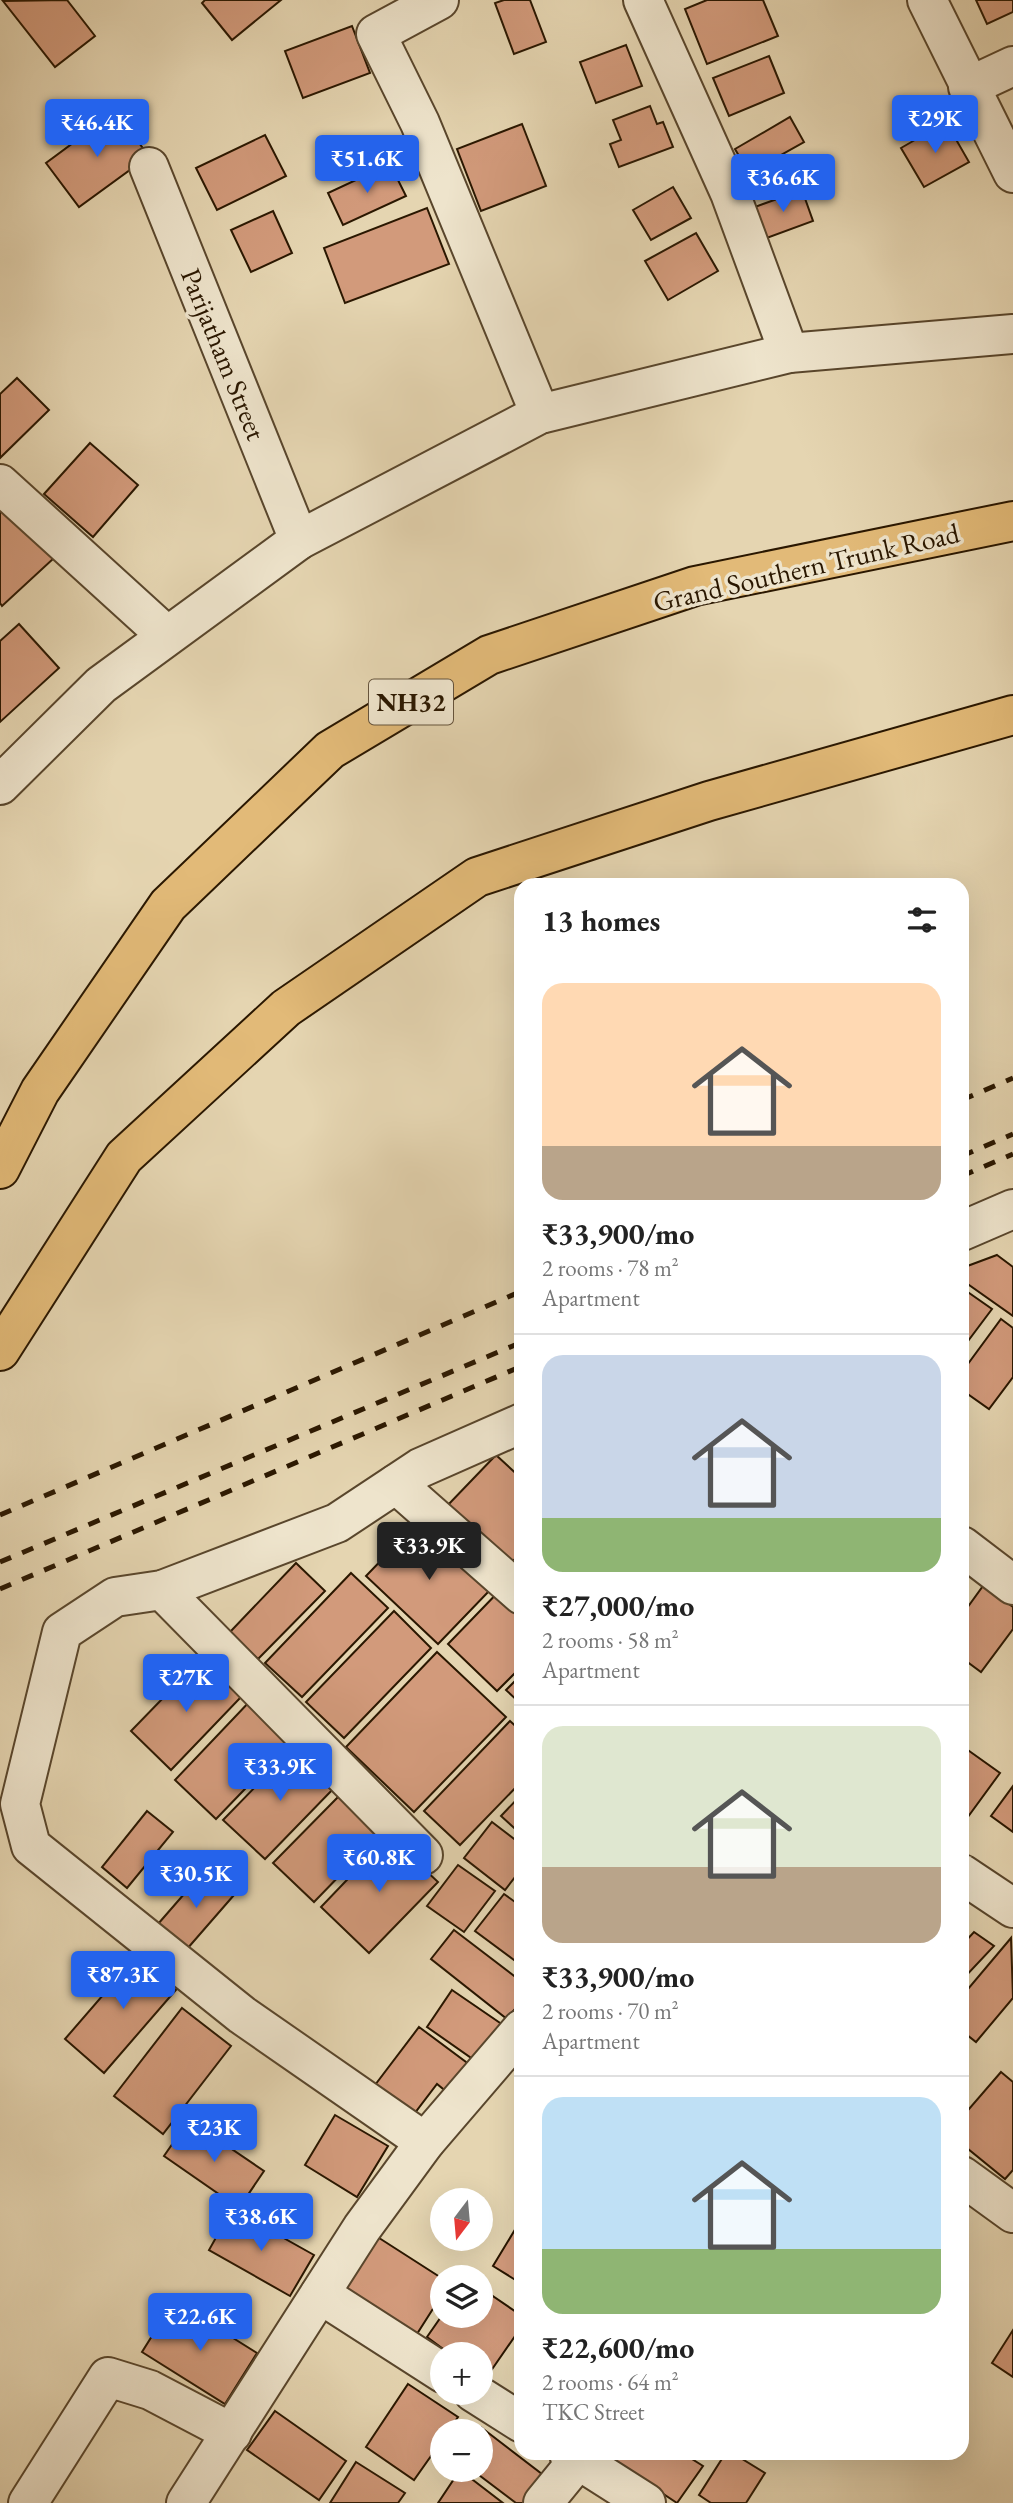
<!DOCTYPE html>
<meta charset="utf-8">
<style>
:root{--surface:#fff;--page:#f6f6f6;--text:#222;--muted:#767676;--line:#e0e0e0;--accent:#2563eb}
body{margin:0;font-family:"EB Garamond",serif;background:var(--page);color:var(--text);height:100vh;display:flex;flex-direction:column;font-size:26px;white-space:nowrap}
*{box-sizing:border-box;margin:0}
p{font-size:23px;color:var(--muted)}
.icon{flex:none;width:38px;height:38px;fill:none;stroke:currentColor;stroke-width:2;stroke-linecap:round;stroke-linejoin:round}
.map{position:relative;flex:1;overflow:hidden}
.side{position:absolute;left:514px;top:878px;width:455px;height:1582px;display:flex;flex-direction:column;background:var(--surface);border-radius:21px;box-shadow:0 7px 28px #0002}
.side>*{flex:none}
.needle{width:46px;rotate:196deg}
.buttons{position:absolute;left:430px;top:2188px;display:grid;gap:14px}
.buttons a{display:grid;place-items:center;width:63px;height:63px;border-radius:50%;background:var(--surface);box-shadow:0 7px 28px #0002;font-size:35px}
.price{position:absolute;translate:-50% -60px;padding:0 16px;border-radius:7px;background:var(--accent);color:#fff;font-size:23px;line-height:46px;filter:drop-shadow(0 2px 4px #0008)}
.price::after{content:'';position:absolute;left:50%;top:42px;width:21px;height:16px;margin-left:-10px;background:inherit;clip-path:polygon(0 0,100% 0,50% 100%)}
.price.active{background:#222;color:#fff}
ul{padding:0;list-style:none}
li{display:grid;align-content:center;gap:14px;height:371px;padding:0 28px}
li+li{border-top:2px solid var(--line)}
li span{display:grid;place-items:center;height:217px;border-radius:21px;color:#555}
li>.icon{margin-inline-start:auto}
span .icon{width:126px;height:126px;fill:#fffc;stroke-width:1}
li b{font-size:30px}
h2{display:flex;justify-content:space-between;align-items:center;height:84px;padding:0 28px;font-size:30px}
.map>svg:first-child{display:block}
.building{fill:#d29a7b;stroke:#2a1700;stroke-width:2}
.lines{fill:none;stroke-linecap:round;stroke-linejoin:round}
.minor-casing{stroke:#59462c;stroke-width:42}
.highway-casing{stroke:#2a1700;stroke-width:42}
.minor{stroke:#eee4cc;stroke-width:38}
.highway{stroke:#e2ba78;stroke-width:38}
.rail{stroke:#2a1700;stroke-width:5;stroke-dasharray:12 12;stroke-linecap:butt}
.labels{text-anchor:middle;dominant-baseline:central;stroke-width:7;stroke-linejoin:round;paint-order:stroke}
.shield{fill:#eee4cc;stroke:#65543d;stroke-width:2}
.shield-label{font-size:26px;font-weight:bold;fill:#2a1700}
.street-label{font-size:28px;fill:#2a1700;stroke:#eee4cc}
</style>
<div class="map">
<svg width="1013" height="2503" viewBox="0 0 1013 2503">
<rect width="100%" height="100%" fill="#e5d5b1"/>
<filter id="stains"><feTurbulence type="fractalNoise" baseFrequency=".00286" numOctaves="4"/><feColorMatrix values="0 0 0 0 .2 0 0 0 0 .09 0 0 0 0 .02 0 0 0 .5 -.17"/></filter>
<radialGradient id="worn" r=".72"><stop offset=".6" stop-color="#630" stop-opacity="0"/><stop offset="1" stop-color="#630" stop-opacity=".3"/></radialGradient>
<g class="building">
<path d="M 67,0 L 95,36 L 55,67 L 3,1 Z"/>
<path d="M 205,0 L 281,0 L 232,40 L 202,3 Z"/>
<path d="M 504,0 L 530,0 L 546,42 L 514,54 L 495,3 Z"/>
<path d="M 707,0 L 763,0 L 778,36 L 707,64 L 685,9 Z"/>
<path d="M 976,0 L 1013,0 L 1013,12 L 987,24 Z"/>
<path d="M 352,26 L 370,73 L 303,98 L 285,51 Z"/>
<path d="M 626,45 L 642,86 L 596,103 L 580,62 Z"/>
<path d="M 769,56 L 784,93 L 729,116 L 713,78 Z"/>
<path d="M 650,106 L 657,124 L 663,122 L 673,147 L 619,167 L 610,144 L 621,140 L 613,120 Z"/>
<path d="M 115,112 L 149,156 L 79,207 L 46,163 Z"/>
<path d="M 790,117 L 804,142 L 749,173 L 735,149 Z"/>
<path d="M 946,122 L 969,162 L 924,187 L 901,148 Z"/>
<path d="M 522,124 L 546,186 L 481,211 L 457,149 Z"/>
<path d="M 265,135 L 286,176 L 217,210 L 196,168 Z"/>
<path d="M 390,164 L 406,196 L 343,225 L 328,193 Z"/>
<path d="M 673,187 L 691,218 L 651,240 L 633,210 Z"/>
<path d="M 802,190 L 813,221 L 764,239 L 752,208 Z"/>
<path d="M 427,208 L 449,264 L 345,303 L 324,248 Z"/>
<path d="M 273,211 L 292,253 L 251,272 L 231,230 Z"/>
<path d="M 696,233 L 718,271 L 668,300 L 645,261 Z"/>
<path d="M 17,378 L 49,410 L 0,458 L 0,394 Z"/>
<path d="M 90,443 L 138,485 L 93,537 L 44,494 Z"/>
<path d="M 0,504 L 54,558 L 2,606 L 0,603 Z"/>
<path d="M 19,624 L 59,668 L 0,722 L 0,641 Z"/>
<path d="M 997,1255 L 1013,1267 L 1013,1316 L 962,1280 L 962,1268 Z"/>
<path d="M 962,1288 L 992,1309 L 962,1349 Z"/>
<path d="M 1001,1319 L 1013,1328 L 1013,1377 L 989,1409 L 962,1390 L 962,1372 Z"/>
<path d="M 496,1455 L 522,1479 L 522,1552 L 508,1566 L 446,1507 Z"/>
<path d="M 420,1520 L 491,1589 L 438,1644 L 366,1576 Z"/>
<path d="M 296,1563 L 325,1591 L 258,1659 L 230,1632 Z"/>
<path d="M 351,1573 L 388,1608 L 302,1697 L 265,1663 Z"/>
<path d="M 507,1583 L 522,1597 L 522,1666 L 497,1691 L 448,1644 Z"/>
<path d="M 983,1586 L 1013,1607 L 1013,1629 L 981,1672 L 962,1658 L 962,1615 Z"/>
<path d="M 394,1611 L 431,1648 L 344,1738 L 306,1702 Z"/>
<path d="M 437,1652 L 506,1717 L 414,1812 L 346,1747 Z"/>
<path d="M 201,1659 L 241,1697 L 171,1770 L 131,1731 Z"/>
<path d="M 522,1674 L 522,1705 L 506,1690 Z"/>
<path d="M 252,1699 L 293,1739 L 216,1819 L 175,1780 Z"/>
<path d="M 510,1721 L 522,1732 L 522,1781 L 460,1845 L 424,1811 Z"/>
<path d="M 295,1746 L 336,1786 L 265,1859 L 223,1820 Z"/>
<path d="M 965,1748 L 1000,1773 L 962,1825 L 962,1751 Z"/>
<path d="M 1013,1786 L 1013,1832 L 991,1816 Z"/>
<path d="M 522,1794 L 522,1835 L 501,1816 Z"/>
<path d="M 339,1796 L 379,1835 L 314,1902 L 273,1863 Z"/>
<path d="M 147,1811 L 173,1832 L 127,1888 L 102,1867 Z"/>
<path d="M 492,1822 L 522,1845 L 522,1868 L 505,1890 L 464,1858 Z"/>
<path d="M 389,1836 L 438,1882 L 369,1953 L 321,1907 Z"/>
<path d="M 458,1865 L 495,1891 L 464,1932 L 427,1906 Z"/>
<path d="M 205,1870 L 234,1895 L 187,1949 L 158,1924 Z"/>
<path d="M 504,1894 L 522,1907 L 522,1966 L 475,1931 Z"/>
<path d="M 454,1930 L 522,1982 L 522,2000 L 507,2019 L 431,1959 Z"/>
<path d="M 974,1932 L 994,1946 L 962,1980 L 962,1945 Z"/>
<path d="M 1011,1938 L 1013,1998 L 976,2042 L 962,2031 L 962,1996 Z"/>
<path d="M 142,1950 L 181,1984 L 104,2073 L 65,2039 Z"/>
<path d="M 452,1990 L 503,2025 L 477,2062 L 427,2027 Z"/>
<path d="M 182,2008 L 231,2046 L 163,2134 L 114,2096 Z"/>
<path d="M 419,2027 L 470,2065 L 448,2093 L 437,2084 L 411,2118 L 372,2089 Z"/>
<path d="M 1001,2072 L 1013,2082 L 1013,2170 L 1005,2179 L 962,2144 L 962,2117 Z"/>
<path d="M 335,2115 L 388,2146 L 357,2197 L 305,2165 Z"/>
<path d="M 189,2120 L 264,2171 L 239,2208 L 164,2156 Z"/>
<path d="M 232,2209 L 314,2255 L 290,2296 L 209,2250 Z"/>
<path d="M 516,2228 L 522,2232 L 522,2284 L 493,2266 Z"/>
<path d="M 376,2236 L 443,2279 L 443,2293 L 415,2337 L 341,2290 Z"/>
<path d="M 481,2288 L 522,2316 L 522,2326 L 486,2378 L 481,2375 L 481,2354 L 450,2354 L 427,2337 L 443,2314 L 481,2315 Z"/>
<path d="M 174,2301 L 257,2353 L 225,2404 L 142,2352 Z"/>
<path d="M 1013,2330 L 1013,2377 L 992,2363 Z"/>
<path d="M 408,2384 L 458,2417 L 448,2431 L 443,2431 L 443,2439 L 414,2480 L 366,2447 Z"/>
<path d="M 275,2411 L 346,2461 L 319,2500 L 247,2450 Z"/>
<path d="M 482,2428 L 551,2481 L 533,2503 L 516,2503 L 471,2469 L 481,2469 Z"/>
<path d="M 614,2454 L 684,2454 L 703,2466 L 677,2503 L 611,2459 Z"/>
<path d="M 725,2454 L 734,2454 L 765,2473 L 746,2503 L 711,2503 L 699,2495 Z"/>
<path d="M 356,2462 L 405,2493 L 398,2503 L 330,2503 Z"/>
<path d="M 460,2470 L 503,2503 L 438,2503 Z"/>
</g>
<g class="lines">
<g class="minor-casing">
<g id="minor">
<path d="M 439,0 L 376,34 L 420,123 L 540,414"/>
<path d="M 643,0 L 730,193 L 789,353"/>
<path d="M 927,0 L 1013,173"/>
<path d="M 968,87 L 1013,66"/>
<path d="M 149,167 L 299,540"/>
<path d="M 0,484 L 166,635"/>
<path d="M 0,785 L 101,685 L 299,540 L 540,414 L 789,353 L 1013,334"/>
<path d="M 962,1231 L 1013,1209"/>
<path d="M 396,1484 L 522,1595"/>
<path d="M 962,1546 L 1013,1585"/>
<path d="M 162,1590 L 423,1855"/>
<path d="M 962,1874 L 1013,1908"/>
<path d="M 425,2142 L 242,2015 L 31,1846 L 20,1804 L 62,1632 L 115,1597 L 162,1590 L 337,1523 L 420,1468 L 522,1423"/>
<path d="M 962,2176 L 1013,2213"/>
<path d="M 320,2294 L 443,2373"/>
<path d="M 473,2392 L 522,2423"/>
<path d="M 569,2454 L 646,2503"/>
<path d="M 28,2503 L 108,2377 L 150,2390 L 232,2433"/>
<path d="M 186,2503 L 362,2228 L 425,2142 L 522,2029"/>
<path d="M 543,2503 L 583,2454"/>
</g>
</g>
<g class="highway-casing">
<g id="highway">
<path d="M 0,1169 L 40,1091 L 168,905 L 330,750 L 489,655 L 695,586 L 1013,521"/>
<path d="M 0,1351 L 124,1157 L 286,1008 L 477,877 L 709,801 L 1013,715"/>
</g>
</g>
<use href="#minor" class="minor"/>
<use href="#highway" class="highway"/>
<g class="rail">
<path d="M 962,1100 L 1013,1078"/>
<path d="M 962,1156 L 1013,1134"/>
<path d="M 962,1176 L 1013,1154"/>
<path d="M 0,1515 L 522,1291"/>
<path d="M 0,1562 L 522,1342"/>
<path d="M 0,1589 L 522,1366"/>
</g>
</g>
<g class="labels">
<rect class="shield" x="369" y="679.5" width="84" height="45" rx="5"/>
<g class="shield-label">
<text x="411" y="702">NH32</text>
</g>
<g class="street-label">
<text transform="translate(224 354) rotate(68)">Parijatham Street</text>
<text transform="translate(806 567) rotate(-13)">Grand Southern Trunk Road</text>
</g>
</g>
<rect width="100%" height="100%" filter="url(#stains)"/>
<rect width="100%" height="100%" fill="url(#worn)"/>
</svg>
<div class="buttons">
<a><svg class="needle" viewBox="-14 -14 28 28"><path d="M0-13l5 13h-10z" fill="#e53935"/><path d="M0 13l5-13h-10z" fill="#767676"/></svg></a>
<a><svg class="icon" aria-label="layers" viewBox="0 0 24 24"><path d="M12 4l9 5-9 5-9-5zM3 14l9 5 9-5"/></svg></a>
<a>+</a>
<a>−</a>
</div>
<b class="price" style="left:935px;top:155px">₹29K</b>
<b class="price" style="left:97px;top:159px">₹46.4K</b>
<b class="price" style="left:367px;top:195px">₹51.6K</b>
<b class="price" style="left:783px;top:214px">₹36.6K</b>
<b class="price active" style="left:429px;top:1582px">₹33.9K</b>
<b class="price" style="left:186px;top:1714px">₹27K</b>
<b class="price" style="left:280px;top:1803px">₹33.9K</b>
<b class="price" style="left:379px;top:1894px">₹60.8K</b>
<b class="price" style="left:196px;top:1910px">₹30.5K</b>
<b class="price" style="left:123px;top:2011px">₹87.3K</b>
<b class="price" style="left:214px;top:2164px">₹23K</b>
<b class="price" style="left:261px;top:2253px">₹38.6K</b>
<b class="price" style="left:200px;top:2353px">₹22.6K</b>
<section class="side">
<h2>13 homes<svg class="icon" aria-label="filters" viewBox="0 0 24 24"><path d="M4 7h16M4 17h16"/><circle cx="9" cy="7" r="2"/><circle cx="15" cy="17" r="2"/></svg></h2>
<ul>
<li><span style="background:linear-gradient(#ffd9b3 75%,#b9a48a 0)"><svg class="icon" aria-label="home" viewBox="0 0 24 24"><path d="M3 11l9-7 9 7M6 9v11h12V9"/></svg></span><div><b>₹33,900/mo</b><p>2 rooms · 78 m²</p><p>Apartment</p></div></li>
<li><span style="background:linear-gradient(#c9d6e8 75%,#8fb573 0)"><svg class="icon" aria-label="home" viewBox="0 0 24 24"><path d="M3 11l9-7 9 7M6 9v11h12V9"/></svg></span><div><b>₹27,000/mo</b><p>2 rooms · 58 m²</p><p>Apartment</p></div></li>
<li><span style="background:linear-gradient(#dfe7d0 65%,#b9a48a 0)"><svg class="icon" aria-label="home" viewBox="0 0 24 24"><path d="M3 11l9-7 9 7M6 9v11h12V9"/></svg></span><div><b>₹33,900/mo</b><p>2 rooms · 70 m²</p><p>Apartment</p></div></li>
<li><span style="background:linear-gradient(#bfe0f5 70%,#8fb573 0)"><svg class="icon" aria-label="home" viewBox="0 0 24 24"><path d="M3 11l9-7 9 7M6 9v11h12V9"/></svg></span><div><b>₹22,600/mo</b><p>2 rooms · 64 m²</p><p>TKC Street</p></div></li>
</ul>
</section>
</div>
